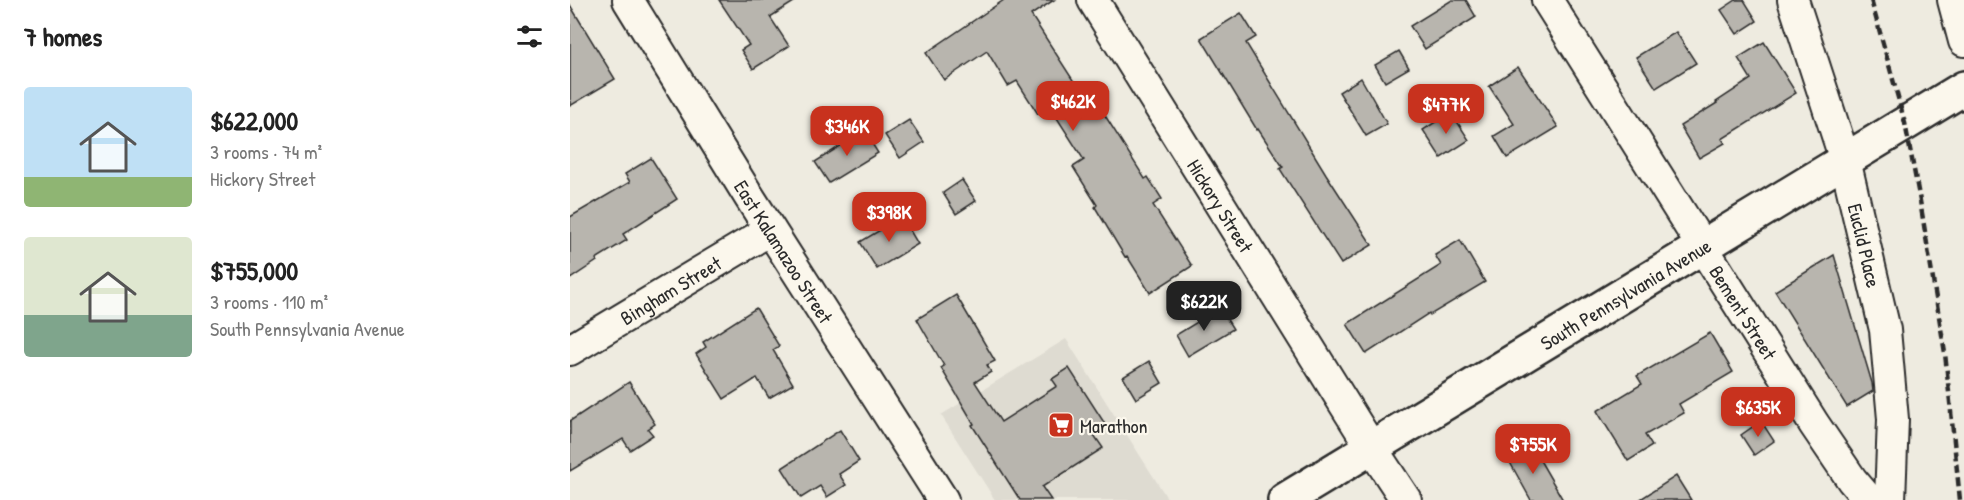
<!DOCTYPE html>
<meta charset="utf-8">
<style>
:root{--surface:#fff;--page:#f6f6f6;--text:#222;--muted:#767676;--accent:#c8321e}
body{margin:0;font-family:"Patrick Hand",sans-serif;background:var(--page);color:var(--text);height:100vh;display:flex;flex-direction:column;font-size:22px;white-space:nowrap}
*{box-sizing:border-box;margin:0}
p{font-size:20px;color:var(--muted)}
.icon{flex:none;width:33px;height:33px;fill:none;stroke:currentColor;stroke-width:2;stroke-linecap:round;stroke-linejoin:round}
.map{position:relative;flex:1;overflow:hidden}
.sheet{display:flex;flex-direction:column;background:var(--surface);width:570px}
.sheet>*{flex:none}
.price{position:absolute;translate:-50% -51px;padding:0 14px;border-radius:12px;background:var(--accent);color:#fff;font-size:20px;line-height:39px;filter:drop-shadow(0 2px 3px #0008)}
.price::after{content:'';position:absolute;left:50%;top:36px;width:18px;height:14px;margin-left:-9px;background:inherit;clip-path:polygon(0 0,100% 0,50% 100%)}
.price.selected{background:#222;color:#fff}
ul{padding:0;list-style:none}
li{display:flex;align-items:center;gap:18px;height:150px;padding:0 24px}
li span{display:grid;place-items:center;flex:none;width:168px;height:120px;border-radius:6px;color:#555}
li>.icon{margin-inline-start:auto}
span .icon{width:72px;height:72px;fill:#fffc;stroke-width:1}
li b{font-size:26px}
h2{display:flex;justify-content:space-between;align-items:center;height:72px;padding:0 24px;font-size:26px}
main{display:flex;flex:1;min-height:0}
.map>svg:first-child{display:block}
.built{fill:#dedbd1}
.building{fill:#b8b5ae;stroke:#2b2b2b;stroke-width:1.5}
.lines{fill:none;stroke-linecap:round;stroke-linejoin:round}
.minor-casing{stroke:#2b2b2b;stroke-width:34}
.major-casing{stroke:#2b2b2b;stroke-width:38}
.minor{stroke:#fbf7ec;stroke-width:30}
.major{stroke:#fbf7ec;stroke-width:33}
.rail{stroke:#2b2b2b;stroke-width:4.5;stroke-dasharray:9 4.5;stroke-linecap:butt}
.labels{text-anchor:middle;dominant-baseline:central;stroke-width:4.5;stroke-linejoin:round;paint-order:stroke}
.street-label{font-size:20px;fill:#2b2b2b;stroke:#fbf7ec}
.poi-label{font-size:20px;fill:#2b2b2b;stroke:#fbf7ec;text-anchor:start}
</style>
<main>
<section class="sheet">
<h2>7 homes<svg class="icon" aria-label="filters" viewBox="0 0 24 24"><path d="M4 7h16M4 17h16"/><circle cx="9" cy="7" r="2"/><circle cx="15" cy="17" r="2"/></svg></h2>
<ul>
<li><span style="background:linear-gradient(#bfe0f5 75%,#8fb573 0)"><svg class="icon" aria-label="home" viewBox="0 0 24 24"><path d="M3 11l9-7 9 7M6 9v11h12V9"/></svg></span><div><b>$622,000</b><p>3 rooms · 74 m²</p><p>Hickory Street</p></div></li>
<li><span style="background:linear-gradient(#dfe7d0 65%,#7fa58c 0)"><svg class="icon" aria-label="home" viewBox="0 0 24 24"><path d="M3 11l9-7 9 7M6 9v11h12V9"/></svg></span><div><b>$755,000</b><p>3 rooms · 110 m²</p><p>South Pennsylvania Avenue</p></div></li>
</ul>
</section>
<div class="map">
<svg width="1394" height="500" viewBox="0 0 1394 500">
<rect width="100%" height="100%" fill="#eeebe0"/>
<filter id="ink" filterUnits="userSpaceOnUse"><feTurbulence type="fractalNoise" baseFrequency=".0167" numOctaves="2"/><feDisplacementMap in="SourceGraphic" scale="12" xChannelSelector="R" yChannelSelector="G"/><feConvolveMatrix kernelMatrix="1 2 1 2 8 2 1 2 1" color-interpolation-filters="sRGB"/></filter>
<g filter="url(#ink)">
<path class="built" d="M 496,339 L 597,498 L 594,500 L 425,500 L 371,415 Z"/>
<g class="building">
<path d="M 149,0 L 227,0 L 200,17 L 219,46 L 183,69 L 171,50 L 179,45 Z"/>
<path d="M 434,0 L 484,0 L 461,15 L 517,102 L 524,98 L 575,179 L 578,177 L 592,199 L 583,205 L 622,266 L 580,293 L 557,256 L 555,257 L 525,207 L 527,205 L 503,167 L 514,160 L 480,107 L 468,114 L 447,81 L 438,86 L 417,51 L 374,80 L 356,53 Z"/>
<path d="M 882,0 L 896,0 L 906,17 L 855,49 L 840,26 Z"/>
<path d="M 1166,0 L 1174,0 L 1187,21 L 1167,34 L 1151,10 Z"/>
<path d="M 0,5 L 45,79 L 0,106 Z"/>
<path d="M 671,13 L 686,37 L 676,43 L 756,174 L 802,245 L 771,264 L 710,169 L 713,167 L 688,129 L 687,130 L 631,38 Z"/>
<path d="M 1106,32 L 1126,63 L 1086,88 L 1066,57 Z"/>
<path d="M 1194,42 L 1226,93 L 1152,139 L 1155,143 L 1129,158 L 1110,126 L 1147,103 L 1146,102 L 1181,79 L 1168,58 Z"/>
<path d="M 829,51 L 839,68 L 815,82 L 805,65 Z"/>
<path d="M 948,67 L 988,127 L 937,158 L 924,136 L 944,124 L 919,86 Z"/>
<path d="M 791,78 L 817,124 L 796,136 L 769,92 Z"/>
<path d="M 881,112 L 899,140 L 871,158 L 853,130 Z"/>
<path d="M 339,120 L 354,142 L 330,158 L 315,135 Z"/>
<path d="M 294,131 L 308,153 L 259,183 L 245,162 Z"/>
<path d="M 81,158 L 107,199 L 53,234 L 57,240 L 26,259 L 27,261 L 0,279 L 0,217 L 60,182 L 55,174 Z"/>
<path d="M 392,180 L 406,201 L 386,214 L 373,193 Z"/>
<path d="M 332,217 L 348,244 L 307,269 L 290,242 Z"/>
<path d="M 890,240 L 915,282 L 860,315 L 859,313 L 796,354 L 777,324 L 871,265 L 865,255 Z"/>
<path d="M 1264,255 L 1302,383 L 1303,391 L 1277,407 L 1205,291 Z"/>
<path d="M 386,295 L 425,361 L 417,365 L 421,372 L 405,382 L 431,422 L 487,386 L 482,379 L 499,368 L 537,427 L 524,435 L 533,448 L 472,487 L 481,500 L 450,500 L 402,425 L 404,424 L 371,368 L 374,366 L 347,319 Z"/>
<path d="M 186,308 L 209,346 L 203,350 L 223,384 L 199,398 L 187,378 L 154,399 L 126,354 L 136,347 L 133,342 Z"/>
<path d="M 650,308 L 663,329 L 618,356 L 606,335 Z"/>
<path d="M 1140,333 L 1163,372 L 1109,404 L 1114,413 L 1075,435 L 1082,446 L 1058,461 L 1027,411 L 1072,384 L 1067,376 Z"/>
<path d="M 579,361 L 592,383 L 566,399 L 553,377 Z"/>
<path d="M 59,382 L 85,424 L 78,429 L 83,435 L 60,450 L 53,439 L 0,471 L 0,421 Z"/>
<path d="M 1191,421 L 1204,441 L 1184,455 L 1171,435 Z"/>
<path d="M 270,430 L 289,461 L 269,474 L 276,485 L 257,497 L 250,486 L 231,498 L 212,468 Z"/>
<path d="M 960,443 L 993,500 L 961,500 L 937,457 Z"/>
<path d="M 1106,476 L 1121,500 L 1069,500 Z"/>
</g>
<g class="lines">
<g class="minor-casing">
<g id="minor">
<path id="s1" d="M 58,0 L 180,198 L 373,500"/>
<path id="s2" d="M 523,0 L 801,447 L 836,500"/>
<path id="s3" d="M 977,0 L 1244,424 L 1282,480 L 1299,500"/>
<path id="s4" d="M 1223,0 L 1275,160 L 1315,330 L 1323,419 L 1320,500"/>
<path d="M 1383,0 L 1394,41"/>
<path id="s5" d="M 0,350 L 200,230"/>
</g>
</g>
<g class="major-casing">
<g id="major">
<path id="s6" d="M 715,500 L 1394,88"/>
</g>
</g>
<use href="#minor" class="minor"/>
<use href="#major" class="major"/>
<path class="rail" d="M 1301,0 L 1335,123 L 1350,201 L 1375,353 L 1390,500"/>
</g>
</g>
<defs>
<g id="supermarket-square" transform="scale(1.35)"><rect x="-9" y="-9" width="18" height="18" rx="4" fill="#c8321e" stroke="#fbf7ec"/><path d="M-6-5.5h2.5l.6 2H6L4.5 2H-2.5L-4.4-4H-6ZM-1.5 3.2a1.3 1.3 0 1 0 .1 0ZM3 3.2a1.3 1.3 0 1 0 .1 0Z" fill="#fff"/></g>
</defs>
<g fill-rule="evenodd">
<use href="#supermarket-square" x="491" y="425"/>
</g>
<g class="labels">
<g class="street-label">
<text stroke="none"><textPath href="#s2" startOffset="242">Hickory Street</textPath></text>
<text stroke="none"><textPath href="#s4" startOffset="256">Euclid Place</textPath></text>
<text stroke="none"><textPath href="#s1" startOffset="296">East Kalamazoo Street</textPath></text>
<text stroke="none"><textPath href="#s5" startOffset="117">Bingham Street</textPath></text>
<text stroke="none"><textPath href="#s6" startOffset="398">South Pennsylvania Avenue</textPath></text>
<text stroke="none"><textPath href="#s3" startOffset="369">Bement Street</textPath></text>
</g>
<g class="poi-label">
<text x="510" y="425">Marathon</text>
</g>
</g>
</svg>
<b class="price" style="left:503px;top:132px">$462K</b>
<b class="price" style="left:876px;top:135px">$477K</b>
<b class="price" style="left:277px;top:157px">$346K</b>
<b class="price" style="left:319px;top:243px">$398K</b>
<b class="price selected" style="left:634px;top:332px">$622K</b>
<b class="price" style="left:1188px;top:438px">$635K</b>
<b class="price" style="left:963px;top:475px">$755K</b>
</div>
</main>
